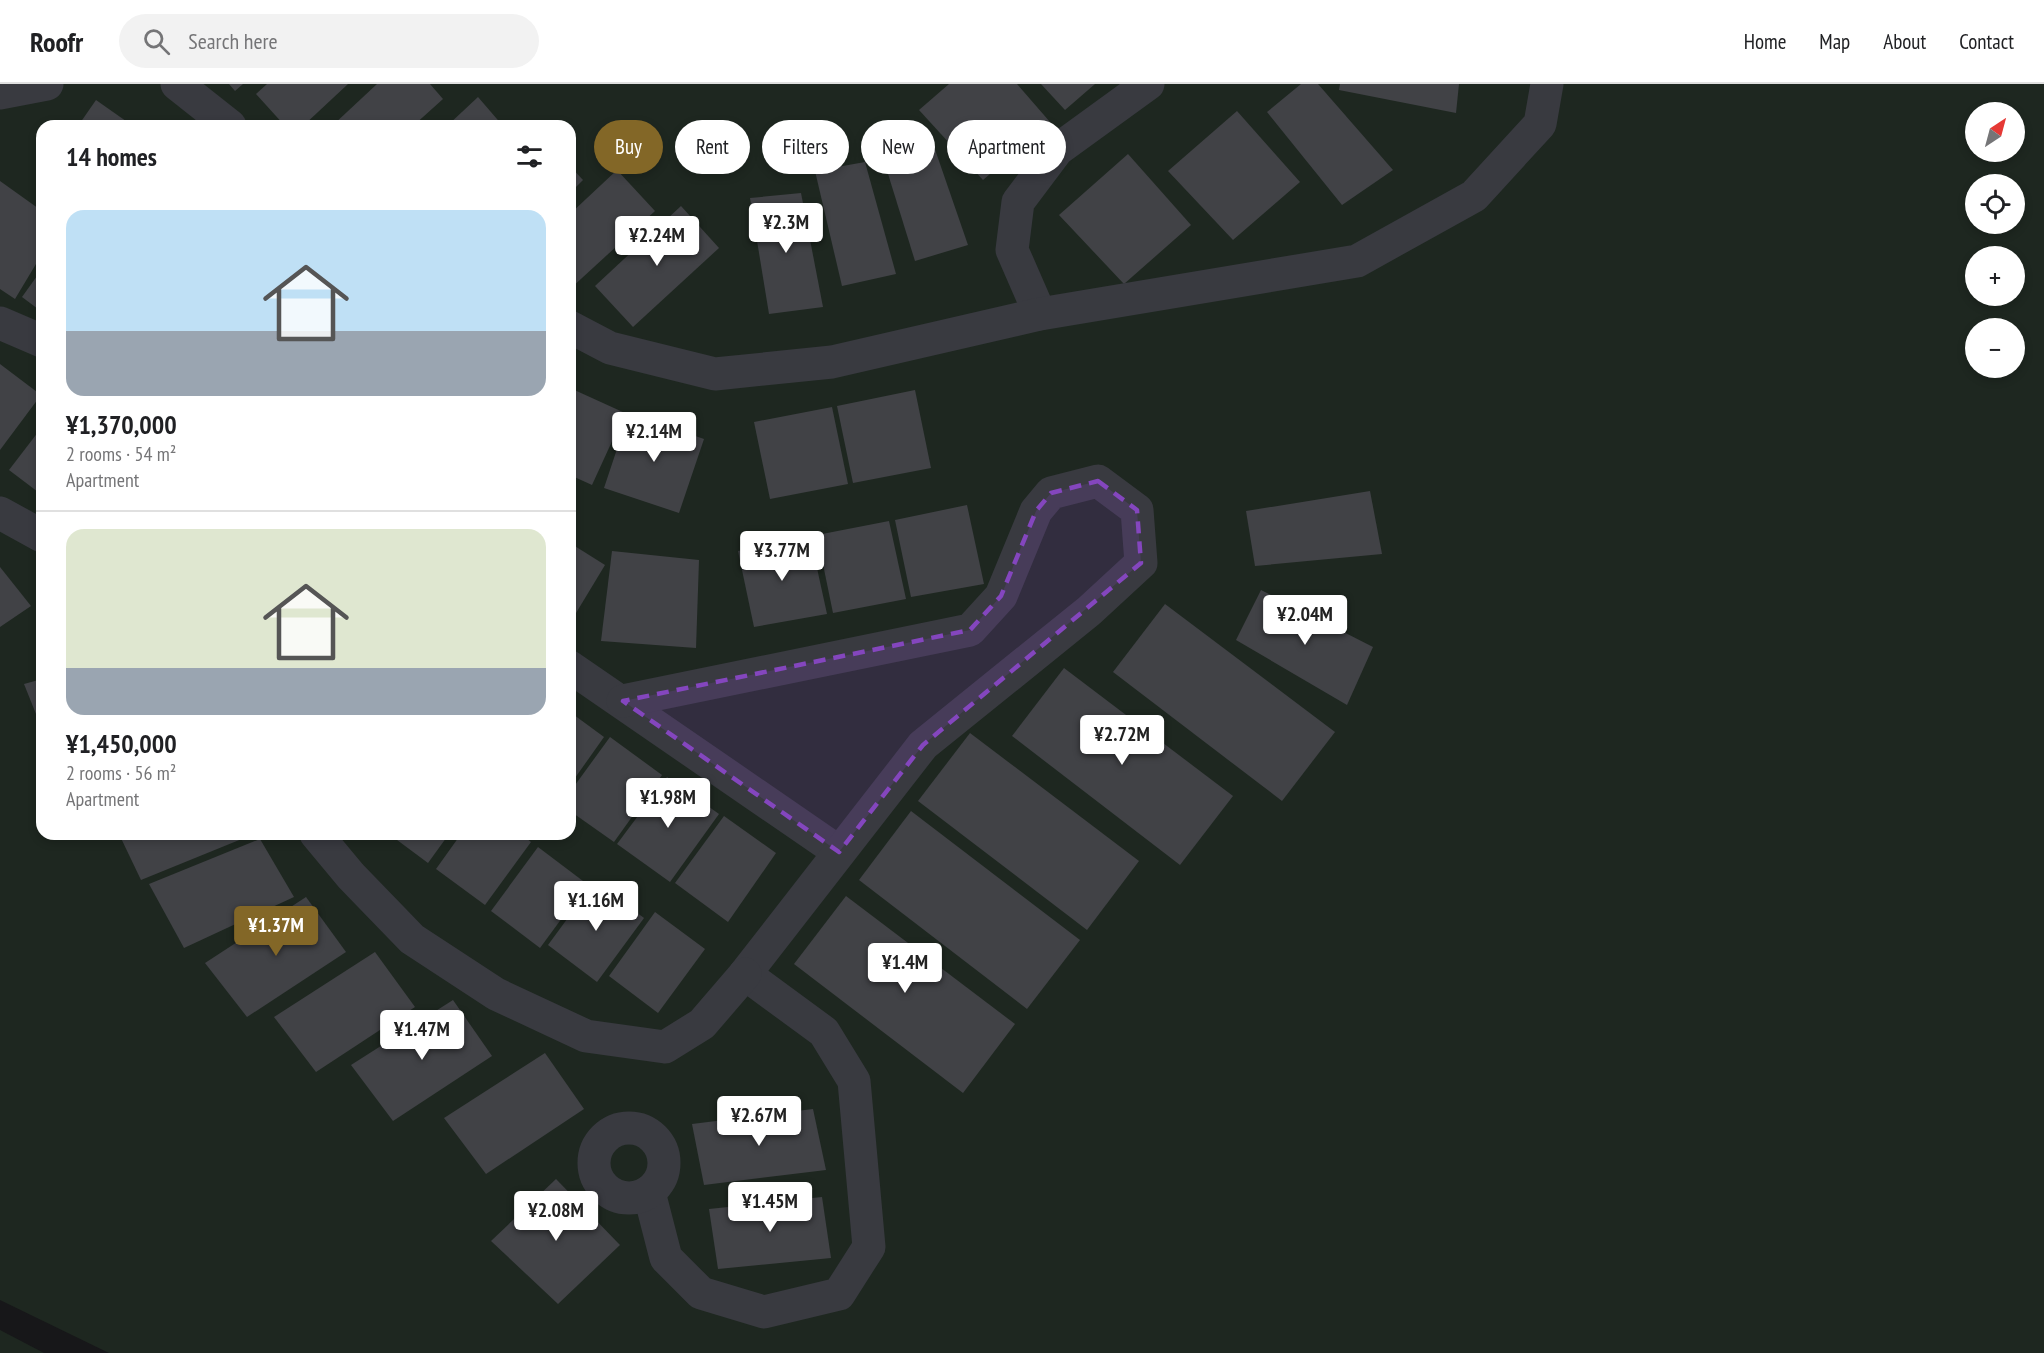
<!DOCTYPE html>
<meta charset="utf-8">
<style>
:root{--surface:#fff;--page:#f2f2f2;--text:#202124;--muted:#757577;--line:#e0e0e0;--accent:#836727}
body{margin:0;font-family:"PT Sans Narrow",sans-serif;background:var(--page);color:var(--text);height:100vh;display:flex;flex-direction:column;font-size:22px;white-space:nowrap}
*{box-sizing:border-box;margin:0}
p{font-size:20px;color:var(--muted)}
.icon{flex:none;width:33px;height:33px;fill:none;stroke:currentColor;stroke-width:2;stroke-linecap:round;stroke-linejoin:round}
.map{position:relative;flex:1;overflow:hidden}
.panel{position:absolute;left:36px;top:36px;width:540px;height:720px;display:flex;flex-direction:column;background:var(--surface);border-radius:18px;box-shadow:0 3px 9px #0003}
.panel>*{flex:none}
.hud{position:absolute;left:594px;top:36px;width:570px;height:54px;display:flex;gap:12px}
.needle{width:39px;rotate:36deg}
.fabs{position:absolute;left:1965px;top:18px;display:grid;gap:12px}
.fabs a{display:grid;place-items:center;width:60px;height:60px;border-radius:50%;background:var(--surface);box-shadow:0 3px 9px #0003;font-size:30px}
.price{position:absolute;translate:-50% -51px;padding:0 14px;border-radius:6px;background:#fff;color:#222;font-size:20px;line-height:39px;filter:drop-shadow(0 2px 3px #0008)}
.price::after{content:'';position:absolute;left:50%;top:36px;width:18px;height:14px;margin-left:-9px;background:inherit;clip-path:polygon(0 0,100% 0,50% 100%)}
.price.active{background:var(--accent);color:#fff}
ul{padding:0;list-style:none}
li{display:grid;align-content:center;gap:12px;height:318px;padding:0 30px}
li+li{border-top:2px solid var(--line)}
li span{display:grid;place-items:center;height:186px;border-radius:18px;color:#555}
li>.icon{margin-inline-start:auto}
span .icon{width:108px;height:108px;fill:#fffc;stroke-width:1}
li b{font-size:26px}
h2{display:flex;justify-content:space-between;align-items:center;height:72px;padding:0 30px;font-size:26px}
.tag{padding:0 21px;border-radius:27px;background:var(--surface);box-shadow:0 3px 9px #0003;font-size:21px;line-height:54px}
.tag.active{background:var(--accent);color:#fff}
header{display:flex;align-items:center;gap:36px;box-sizing:border-box;height:84px;padding:0 30px;background:var(--surface);border-bottom:2px solid var(--line)}
header strong{font-size:28px}
nav{display:flex;gap:33px;margin-inline-start:auto;font-size:21px}
.search{width:420px;height:54px;background:var(--page);display:flex;align-items:center;gap:15px;box-sizing:border-box;padding:0 21px;border-radius:33px;color:var(--muted);font-size:22px}
.map>svg:first-child{display:block}
.green{fill:#1e2720;fill-rule:evenodd}
.building{fill:#414246}
.lines{fill:none;stroke-linecap:round;stroke-linejoin:round}
.minor{stroke:#393a40;stroke-width:33}
.marked{fill:#8446be;fill-opacity:0.2;stroke:#8446be;stroke-width:4.5;stroke-dasharray:12 8;stroke-linejoin:round}
</style>
<header>
<strong>Roofr</strong>
<div class="search"><svg class="icon" aria-label="search" viewBox="0 0 24 24"><circle cx="10" cy="10" r="6"/><path d="M15 15l6 6"/></svg>Search here</div>
<nav><a>Home</a><a>Map</a><a>About</a><a>Contact</a></nav>
</header>
<div class="map">
<svg width="2044" height="1269" viewBox="0 0 2044 1269">
<rect width="100%" height="100%" fill="#171719"/>
<g class="green">
<path d="M 0,0 L 2044,0 L 2044,1269 L 109,1269 L 0,1216 ZM 1976,28 L 2014,28 L 2014,68 L 1976,68 ZM 42,42 L 570,42 L 570,750 L 42,750 ZM 1976,100 L 2014,100 L 2014,140 L 1976,140 ZM 1976,172 L 2014,172 L 2014,212 L 1976,212 ZM 1976,244 L 2014,244 L 2014,284 L 1976,284 Z"/>
<path d="M 0,1246 L 44,1269 L 0,1269 Z"/>
</g>
<g class="building">
<path d="M 229,0 L 243,0 L 235,7 Z"/>
<path d="M 267,0 L 348,0 L 303,42 L 285,42 L 256,10 Z"/>
<path d="M 377,0 L 430,0 L 443,15 L 413,42 L 332,42 Z"/>
<path d="M 949,0 L 1017,0 L 1050,38 L 983,96 L 919,26 Z"/>
<path d="M 1041,0 L 1095,0 L 1065,26 Z"/>
<path d="M 1301,0 L 1318,0 L 1393,86 L 1342,121 L 1267,28 Z"/>
<path d="M 1340,0 L 1459,0 L 1456,29 L 1339,6 Z"/>
<path d="M 478,13 L 503,42 L 447,42 Z"/>
<path d="M 96,16 L 133,42 L 78,42 Z"/>
<path d="M 1237,27 L 1300,98 L 1233,156 L 1168,87 Z"/>
<path d="M 930,51 L 968,161 L 915,177 L 880,64 Z"/>
<path d="M 1128,70 L 1191,141 L 1124,200 L 1059,131 Z"/>
<path d="M 865,78 L 896,190 L 842,202 L 815,87 Z"/>
<path d="M 570,82 L 583,96 L 570,109 Z"/>
<path d="M 617,86 L 655,127 L 570,205 L 570,130 Z"/>
<path d="M 0,97 L 42,127 L 42,170 L 15,215 L 0,205 Z"/>
<path d="M 801,109 L 823,223 L 769,230 L 750,114 Z"/>
<path d="M 681,122 L 719,164 L 633,243 L 595,202 Z"/>
<path d="M 42,185 L 42,228 L 22,213 Z"/>
<path d="M 0,280 L 41,311 L 0,366 Z"/>
<path d="M 570,304 L 625,329 L 592,401 L 570,391 Z"/>
<path d="M 915,306 L 931,384 L 853,399 L 837,322 Z"/>
<path d="M 832,323 L 848,400 L 770,415 L 754,338 Z"/>
<path d="M 629,329 L 704,355 L 679,429 L 604,404 Z"/>
<path d="M 42,343 L 42,411 L 9,386 Z"/>
<path d="M 1370,407 L 1382,470 L 1255,482 L 1246,427 Z"/>
<path d="M 967,421 L 984,500 L 911,513 L 895,436 Z"/>
<path d="M 889,437 L 906,515 L 833,529 L 817,451 Z"/>
<path d="M 810,452 L 827,530 L 754,543 L 738,467 Z"/>
<path d="M 570,459 L 605,481 L 570,539 Z"/>
<path d="M 612,467 L 699,476 L 696,564 L 601,557 Z"/>
<path d="M 0,483 L 31,522 L 0,543 Z"/>
<path d="M 1261,506 L 1373,563 L 1347,621 L 1236,556 Z"/>
<path d="M 1165,520 L 1335,648 L 1282,717 L 1113,588 Z"/>
<path d="M 1064,584 L 1233,712 L 1180,781 L 1012,652 Z"/>
<path d="M 42,595 L 42,645 L 24,600 Z"/>
<path d="M 570,628 L 604,653 L 570,701 Z"/>
<path d="M 970,649 L 1139,777 L 1087,846 L 918,717 Z"/>
<path d="M 610,653 L 662,691 L 614,758 L 570,727 L 570,708 Z"/>
<path d="M 667,693 L 719,730 L 670,798 L 617,760 Z"/>
<path d="M 911,727 L 1080,856 L 1027,925 L 859,796 Z"/>
<path d="M 724,732 L 776,769 L 728,838 L 675,799 Z"/>
<path d="M 119,750 L 254,750 L 141,796 Z"/>
<path d="M 389,750 L 449,750 L 428,779 Z"/>
<path d="M 461,750 L 521,750 L 531,758 L 485,821 L 436,785 Z"/>
<path d="M 260,755 L 294,813 L 184,864 L 149,800 Z"/>
<path d="M 538,763 L 587,800 L 540,864 L 491,827 Z"/>
<path d="M 595,797 L 644,834 L 597,898 L 548,861 Z"/>
<path d="M 846,812 L 1015,940 L 963,1009 L 794,880 Z"/>
<path d="M 306,813 L 346,868 L 247,933 L 205,879 Z"/>
<path d="M 655,828 L 705,865 L 658,929 L 609,892 Z"/>
<path d="M 375,868 L 415,923 L 316,988 L 274,933 Z"/>
<path d="M 453,916 L 492,972 L 393,1037 L 351,981 Z"/>
<path d="M 545,969 L 584,1025 L 486,1090 L 444,1034 Z"/>
<path d="M 813,1025 L 826,1086 L 704,1101 L 692,1040 Z"/>
<path d="M 556,1095 L 620,1161 L 558,1220 L 491,1157 Z"/>
<path d="M 822,1113 L 831,1174 L 718,1185 L 709,1125 Z"/>
</g>
<g class="lines">
<g class="minor">
<path d="M 177,0 L 230,42"/>
<path d="M 0,9 L 47,0"/>
<path d="M 1040,230 L 1012,166 L 1018,118 L 1057,66 L 1148,0"/>
<path d="M 0,239 L 42,257"/>
<path d="M 570,243 L 610,264 L 715,290 L 832,278 L 1040,230 L 1357,177 L 1474,112 L 1540,40 L 1547,0"/>
<path d="M 0,429 L 42,452"/>
<path d="M 570,583 L 839,768"/>
<path d="M 623,617 L 970,546 L 1001,512 L 1036,427 L 1051,409 L 1098,397 L 1137,426 L 1141,479 L 1089,527 L 923,661 L 745,890 L 824,948 L 854,997 L 869,1163 L 839,1210 L 764,1228 L 701,1209 L 666,1174 L 649,1108"/>
<path d="M 316,750 L 351,792 L 412,855 L 496,910 L 586,952 L 665,963 L 702,940 L 745,890"/>
<circle cx="629" cy="1079" r="35"/>
</g>
</g>
<path class="marked" d="M 1098,397 L 1137,426 L 1141,479 L 923,661 L 839,768 L 623,617 L 970,546 L 1001,512 L 1036,427 L 1051,409 Z"/>
</svg>
<div class="fabs">
<a><svg class="needle" viewBox="-14 -14 28 28"><path d="M0-13l5 13h-10z" fill="#e53935"/><path d="M0 13l5-13h-10z" fill="#757577"/></svg></a>
<a><svg class="icon" aria-label="locate" viewBox="0 0 24 24"><circle cx="12" cy="12" r="6"/><path d="M12 2v4M12 18v4M2 12h4M18 12h4"/></svg></a>
<a>+</a>
<a>−</a>
</div>
<b class="price" style="left:786px;top:170px">¥2.3M</b>
<b class="price" style="left:657px;top:183px">¥2.24M</b>
<b class="price" style="left:654px;top:379px">¥2.14M</b>
<b class="price" style="left:782px;top:498px">¥3.77M</b>
<b class="price" style="left:1305px;top:562px">¥2.04M</b>
<b class="price" style="left:1122px;top:682px">¥2.72M</b>
<b class="price" style="left:668px;top:745px">¥1.98M</b>
<b class="price" style="left:596px;top:848px">¥1.16M</b>
<b class="price active" style="left:276px;top:873px">¥1.37M</b>
<b class="price" style="left:905px;top:910px">¥1.4M</b>
<b class="price" style="left:422px;top:977px">¥1.47M</b>
<b class="price" style="left:759px;top:1063px">¥2.67M</b>
<b class="price" style="left:770px;top:1149px">¥1.45M</b>
<b class="price" style="left:556px;top:1158px">¥2.08M</b>
<div class="hud">
<a class="tag active">Buy</a>
<a class="tag">Rent</a>
<a class="tag">Filters</a>
<a class="tag">New</a>
<a class="tag">Apartment</a>
</div>
<section class="panel">
<h2>14 homes<svg class="icon" aria-label="filters" viewBox="0 0 24 24"><path d="M4 7h16M4 17h16"/><circle cx="9" cy="7" r="2"/><circle cx="15" cy="17" r="2"/></svg></h2>
<ul>
<li><span style="background:linear-gradient(#bfe0f5 65%,#9aa5b1 0)"><svg class="icon" aria-label="home" viewBox="0 0 24 24"><path d="M3 11l9-7 9 7M6 9v11h12V9"/></svg></span><div><b>¥1,370,000</b><p>2 rooms · 54 m²</p><p>Apartment</p></div></li>
<li><span style="background:linear-gradient(#dfe7d0 75%,#9aa5b1 0)"><svg class="icon" aria-label="home" viewBox="0 0 24 24"><path d="M3 11l9-7 9 7M6 9v11h12V9"/></svg></span><div><b>¥1,450,000</b><p>2 rooms · 56 m²</p><p>Apartment</p></div></li>
</ul>
</section>
</div>
